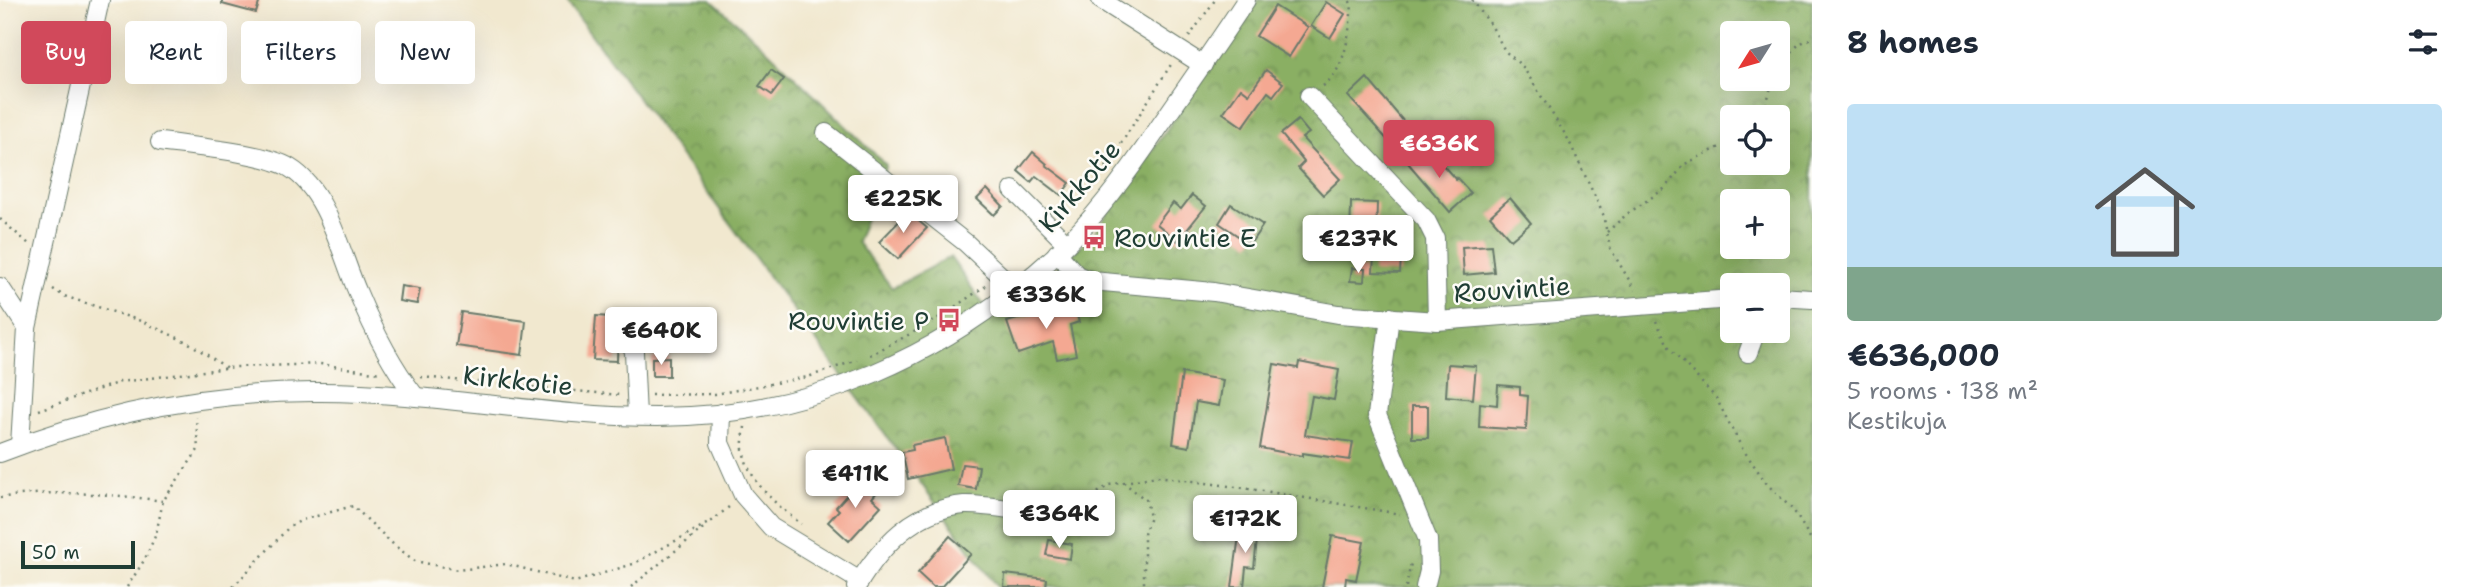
<!DOCTYPE html>
<meta charset="utf-8">
<style>
:root{--surface:#fff;--page:#f2f2f3;--text:#1f2937;--muted:#747a83;--accent:#d1495b}
body{margin:0;font-family:"Shantell Sans",sans-serif;background:var(--page);color:var(--text);height:100vh;display:flex;flex-direction:column;font-size:26px;white-space:nowrap}
*{box-sizing:border-box;margin:0}
p{font-size:23px;color:var(--muted)}
.icon{flex:none;width:38px;height:38px;fill:none;stroke:currentColor;stroke-width:2;stroke-linecap:round;stroke-linejoin:round}
.map{position:relative;flex:1;overflow:hidden}
.details{display:flex;flex-direction:column;background:var(--surface);width:665px}
.details>*{flex:none}
.hud{position:absolute;left:21px;top:21px;width:665px;height:63px;display:flex;gap:14px}
.needle{width:46px;rotate:233deg}
.tools{position:absolute;left:1720px;top:21px;display:grid;gap:14px}
.tools a{display:grid;place-items:center;width:70px;height:70px;border-radius:7px;background:var(--surface);box-shadow:0 7px 28px #0002;font-size:35px}
.scale{position:absolute;left:21px;bottom:18px;width:114px;box-sizing:border-box;padding-left:7px;border:4px solid #1f3d34;border-top:0;font-size:19px;line-height:24px;white-space:nowrap;color:#1f3d34;-webkit-text-stroke:5px #fdfcf7;paint-order:stroke}
.price{position:absolute;translate:-50% -60px;padding:0 16px;border-radius:7px;background:#fff;color:#222;font-size:23px;line-height:46px;filter:drop-shadow(0 2px 4px #0008)}
.price::after{content:'';position:absolute;left:50%;top:42px;width:21px;height:16px;margin-left:-10px;background:inherit;clip-path:polygon(0 0,100% 0,50% 100%)}
.price.on{background:var(--accent);color:#fff}
ul{padding:0;list-style:none}
li{display:grid;align-content:center;gap:14px;height:371px;padding:0 35px}
li span{display:grid;place-items:center;height:217px;border-radius:7px;color:#555}
li>.icon{margin-inline-start:auto}
span .icon{width:126px;height:126px;fill:#fffc;stroke-width:1}
li b{font-size:30px}
h2{display:flex;justify-content:space-between;align-items:center;height:84px;padding:0 35px;font-size:30px}
.tag{padding:0 24px;border-radius:7px;background:var(--surface);box-shadow:0 7px 28px #0002;font-size:24px;line-height:63px}
.tag.on{background:var(--accent);color:#fff}
main{display:flex;flex:1;min-height:0}
.map>svg:first-child{display:block}
.forest{fill:url(#forest-crowns);stroke:#54764c;stroke-width:2;fill-rule:evenodd}
.building{fill:#f4a892}
.lines{fill:none;stroke-linecap:round;stroke-linejoin:round}
.minor-casing{stroke:#68796a;stroke-width:20}
.path{stroke:#68796a;stroke-width:2.5;stroke-dasharray:2 5;stroke-linecap:butt}
.minor{stroke:#fff;stroke-width:18}
.labels{text-anchor:middle;dominant-baseline:central;stroke-width:5;stroke-linejoin:round;paint-order:stroke}
.street-label{font-size:26px;fill:#1f3d34;stroke:#fdfcf7}
.poi-label{font-size:26px;fill:#1f3d34;stroke:#fdfcf7;text-anchor:start}
</style>
<main>
<div class="map">
<svg width="1812" height="587" viewBox="0 0 1812 587">
<defs>
<pattern id="forest-crowns" width="20" height="18" patternUnits="userSpaceOnUse" patternTransform="scale(1.75)"><rect width="20" height="18" fill="#8aaf64"/><path d="M2 6a3 3 0 1 1 6 0M12 15a3 3 0 1 1 6 0" fill="none" stroke="#709053"/></pattern>
</defs>
<rect width="100%" height="100%" fill="#fdfcf7"/>
<filter id="ink" filterUnits="userSpaceOnUse"><feTurbulence type="fractalNoise" baseFrequency=".0143" numOctaves="2"/><feDisplacementMap in="SourceGraphic" scale="14" xChannelSelector="R" yChannelSelector="G"/><feConvolveMatrix kernelMatrix="1 2 1 2 8 2 1 2 1" color-interpolation-filters="sRGB"/></filter>
<filter id="wash" filterUnits="userSpaceOnUse"><feTurbulence type="fractalNoise" baseFrequency=".00686" numOctaves="4" result="noise"/><feDisplacementMap in="SourceGraphic" scale="28" xChannelSelector="R" yChannelSelector="G"/><feGaussianBlur stdDeviation="1.57" result="paint"/><feColorMatrix in="noise" values="0 0 0 0 0 0 0 0 0 0 0 0 0 0 0 0 0 1.4 0 .05"/><feComposite in="paint" operator="in"/></filter>
<g filter="url(#wash)">
<rect width="100%" height="100%" fill="#f1e8cf"/>
<path class="forest" d="M 566,0 L 711,0 L 763,46 L 886,165 L 857,242 L 892,288 L 950,257 L 993,318 L 1049,276 L 1093,234 L 1258,0 L 1812,0 L 1812,587 L 997,587 ZM 1732,33 L 1778,33 L 1778,79 L 1732,79 ZM 1732,117 L 1778,117 L 1778,163 L 1732,163 ZM 1732,201 L 1778,201 L 1778,247 L 1732,247 ZM 1732,285 L 1778,285 L 1778,331 L 1732,331 Z"/>
<g id="blocks">
<g class="building">
<path d="M 222,0 L 260,0 L 256,13 L 222,4 Z"/>
<path d="M 1326,2 L 1345,14 L 1330,38 L 1311,26 Z"/>
<path d="M 1275,6 L 1308,27 L 1289,57 L 1256,36 Z"/>
<path d="M 771,70 L 784,79 L 772,95 L 759,86 Z"/>
<path d="M 1266,70 L 1283,83 L 1273,96 L 1268,92 L 1243,127 L 1223,113 L 1241,88 L 1249,94 Z"/>
<path d="M 1367,78 L 1410,129 L 1392,145 L 1348,96 Z"/>
<path d="M 1298,120 L 1309,133 L 1302,138 L 1340,179 L 1323,195 L 1298,168 L 1304,162 L 1281,134 Z"/>
<path d="M 1427,147 L 1456,180 L 1457,178 L 1471,193 L 1450,212 L 1408,163 Z"/>
<path d="M 1033,152 L 1047,164 L 1046,165 L 1070,183 L 1061,195 L 1036,176 L 1031,182 L 1018,171 Z"/>
<path d="M 987,189 L 1003,206 L 994,215 L 977,199 Z"/>
<path d="M 1192,195 L 1206,206 L 1178,241 L 1157,224 L 1173,203 L 1181,209 Z"/>
<path d="M 1510,198 L 1531,223 L 1511,240 L 1490,216 Z"/>
<path d="M 1351,202 L 1377,203 L 1376,240 L 1350,239 Z"/>
<path d="M 1231,204 L 1263,225 L 1250,244 L 1219,223 Z"/>
<path d="M 908,212 L 927,228 L 898,259 L 879,242 Z"/>
<path d="M 1491,245 L 1494,272 L 1464,275 L 1462,247 Z"/>
<path d="M 1374,256 L 1401,258 L 1400,273 L 1373,272 Z"/>
<path d="M 1352,268 L 1365,269 L 1364,282 L 1350,281 Z"/>
<path d="M 401,286 L 420,289 L 417,304 L 399,301 Z"/>
<path d="M 1073,303 L 1079,322 L 1070,325 L 1076,355 L 1057,359 L 1053,342 L 1018,354 L 1007,322 Z"/>
<path d="M 461,312 L 526,321 L 522,355 L 456,346 Z"/>
<path d="M 596,316 L 611,317 L 610,335 L 618,335 L 617,361 L 593,360 Z"/>
<path d="M 669,357 L 669,376 L 652,376 L 652,358 Z"/>
<path d="M 1299,362 L 1339,370 L 1334,400 L 1312,396 L 1305,435 L 1353,442 L 1350,460 L 1302,453 L 1302,456 L 1260,448 L 1274,364 L 1298,368 Z"/>
<path d="M 1448,364 L 1476,366 L 1473,399 L 1446,396 Z"/>
<path d="M 1182,373 L 1223,380 L 1219,406 L 1196,402 L 1189,447 L 1173,444 Z"/>
<path d="M 1498,385 L 1520,387 L 1520,395 L 1528,396 L 1526,430 L 1479,427 L 1480,403 L 1497,405 Z"/>
<rect x="1412" y="406" width="16" height="32"/>
<path d="M 945,438 L 951,469 L 908,479 L 902,452 L 913,450 L 912,445 Z"/>
<path d="M 962,464 L 979,466 L 976,489 L 958,486 Z"/>
<path d="M 862,478 L 877,492 L 872,498 L 881,506 L 849,541 L 828,522 L 839,510 L 836,507 Z"/>
<path d="M 1264,524 L 1278,527 L 1276,538 L 1262,536 Z"/>
<path d="M 1240,528 L 1258,530 L 1254,568 L 1246,567 L 1244,587 L 1232,587 Z"/>
<path d="M 950,536 L 971,554 L 941,587 L 933,587 L 918,573 Z"/>
<path d="M 1332,536 L 1364,542 L 1356,580 L 1346,578 L 1345,587 L 1322,587 Z"/>
<path d="M 1049,540 L 1072,544 L 1070,559 L 1046,555 Z"/>
<path d="M 1005,574 L 1047,579 L 1046,587 L 1004,587 Z"/>
</g>
</g>
</g>
<g filter="url(#ink)">
<use href="#blocks" fill-opacity="0" stroke="#68796a" stroke-width="2"/>
<g class="lines">
<g class="minor-casing">
<g id="minor">
<path d="M 1101,0 L 1203,65"/>
<path d="M 1309,96 L 1426,220 L 1435,238 L 1437,321"/>
<path d="M 826,133 L 966,243 L 1015,289"/>
<path d="M 160,142 C 193,147 264,152 290,168 C 328,191 341,255 358,293 C 373,329 392,366 415,396"/>
<path d="M 1013,190 L 1067,244"/>
<path d="M 1057,253 L 1077,275 L 1092,281 L 1214,292 L 1338,314 L 1437,321 L 1732,299"/>
<path d="M 0,287 L 27,328"/>
<path d="M 1778,297 L 1812,299"/>
<path d="M 1390,317 L 1377,415 L 1428,540 L 1429,571 L 1425,587"/>
<path d="M 629,338 L 634,352 L 637,416"/>
<path d="M 1748,353 L 1756,331"/>
<path d="M 721,413 L 720,443 L 743,495 L 771,527 L 860,581"/>
<path d="M 20,445 L 27,328 L 100,0"/>
<path d="M 0,453 C 104,412 210,391 321,392 C 434,392 545,417 657,417 C 810,417 946,356 1058,253 C 1096,217 1128,173 1157,130 C 1187,87 1217,44 1246,0"/>
<path d="M 856,587 C 881,546 913,510 964,505 C 985,504 1018,511 1040,513"/>
</g>
</g>
<g class="path">
<path d="M 1472,0 L 1491,25 L 1505,51 L 1523,67 L 1568,139 L 1603,214 L 1610,248 L 1635,290"/>
<path d="M 1189,37 L 1215,0"/>
<path d="M 1778,68 L 1799,44 L 1812,38"/>
<path d="M 1323,86 C 1347,68 1349,32 1352,5 L 1349,0"/>
<path d="M 1760,117 L 1766,106 L 1773,79"/>
<path d="M 1091,191 L 1172,63"/>
<path d="M 0,219 L 29,244"/>
<path d="M 1607,232 L 1627,214 L 1664,189 L 1685,164 L 1732,141"/>
<path d="M 53,289 L 64,296 L 141,321 L 189,343 L 227,368"/>
<path d="M 1656,321 L 1669,347 L 1716,398 L 1742,448 L 1767,484 L 1794,511 L 1812,541"/>
<path d="M 870,355 L 931,323 L 987,285"/>
<path d="M 421,377 L 620,395"/>
<path d="M 651,395 L 715,394 L 808,377 L 857,360"/>
<path d="M 39,410 L 120,382 L 235,367 L 320,364 L 380,373"/>
<path d="M 745,427 C 744,434 742,443 743,449 C 748,482 777,505 801,524"/>
<path d="M 1123,482 L 1146,500 L 1150,517 L 1144,534 L 1144,587"/>
<path d="M 0,498 C 47,489 116,494 163,501"/>
<path d="M 1054,511 L 1074,509 L 1109,485 L 1157,476 L 1264,491 L 1400,514"/>
<path d="M 127,587 L 145,559 L 156,534 L 163,501 L 198,450 L 196,417"/>
<path d="M 233,587 L 289,527 L 302,520 L 353,506 L 395,546 L 415,561 L 458,570 L 506,564 L 575,582 L 633,564 L 712,521 L 730,506"/>
<path d="M 631,587 L 707,525"/>
<path d="M 1406,587 L 1411,563"/>
</g>
<use href="#minor" class="minor"/>
</g>
</g>
<defs>
<g id="bus-bare" transform="scale(1.89)"><path d="M-5-6H5V4H4V6H2V4H-2V6H-4V4H-5ZM-3.5-4V0h7V-4ZM-3.5 1.2v1.5H-2V1.2ZM2 1.2v1.5H3.5V1.2Z" fill="#d1495b" stroke="#fdfcf7" stroke-width="2.5" paint-order="stroke"/></g>
</defs>
<g fill-rule="evenodd">
<use href="#bus-bare" x="1094" y="237"/>
<use href="#bus-bare" x="949" y="320"/>
</g>
<g class="labels">
<g class="street-label">
<text transform="translate(1079 186) rotate(-50)">Kirkkotie</text>
<text transform="translate(1512 289) rotate(-4)">Rouvintie</text>
<text transform="translate(518 380) rotate(6)">Kirkkotie</text>
</g>
<g class="poi-label">
<text x="1114" y="237">Rouvintie E</text>
<text x="929" y="320" text-anchor="end">Rouvintie P</text>
</g>
</g>
</svg>
<div class="tools">
<a><svg class="needle" viewBox="-14 -14 28 28"><path d="M0-13l5 13h-10z" fill="#e53935"/><path d="M0 13l5-13h-10z" fill="#747a83"/></svg></a>
<a><svg class="icon" aria-label="locate" viewBox="0 0 24 24"><circle cx="12" cy="12" r="6"/><path d="M12 2v4M12 18v4M2 12h4M18 12h4"/></svg></a>
<a>+</a>
<a>−</a>
</div>
<div class="scale">50 m</div>
<b class="price on" style="left:1439px;top:180px">€636K</b>
<b class="price" style="left:903px;top:235px">€225K</b>
<b class="price" style="left:1358px;top:275px">€237K</b>
<b class="price" style="left:1046px;top:331px">€336K</b>
<b class="price" style="left:661px;top:367px">€640K</b>
<b class="price" style="left:855px;top:510px">€411K</b>
<b class="price" style="left:1059px;top:550px">€364K</b>
<b class="price" style="left:1245px;top:555px">€172K</b>
<div class="hud">
<a class="tag on">Buy</a>
<a class="tag">Rent</a>
<a class="tag">Filters</a>
<a class="tag">New</a>
</div>
</div>
<section class="details">
<h2>8 homes<svg class="icon" aria-label="filters" viewBox="0 0 24 24"><path d="M4 7h16M4 17h16"/><circle cx="9" cy="7" r="2"/><circle cx="15" cy="17" r="2"/></svg></h2>
<ul>
<li><span style="background:linear-gradient(#bfe0f5 75%,#7fa58c 0)"><svg class="icon" aria-label="home" viewBox="0 0 24 24"><path d="M3 11l9-7 9 7M6 9v11h12V9"/></svg></span><div><b>€636,000</b><p>5 rooms · 138 m²</p><p>Kestikuja</p></div></li>
</ul>
</section>
</main>
